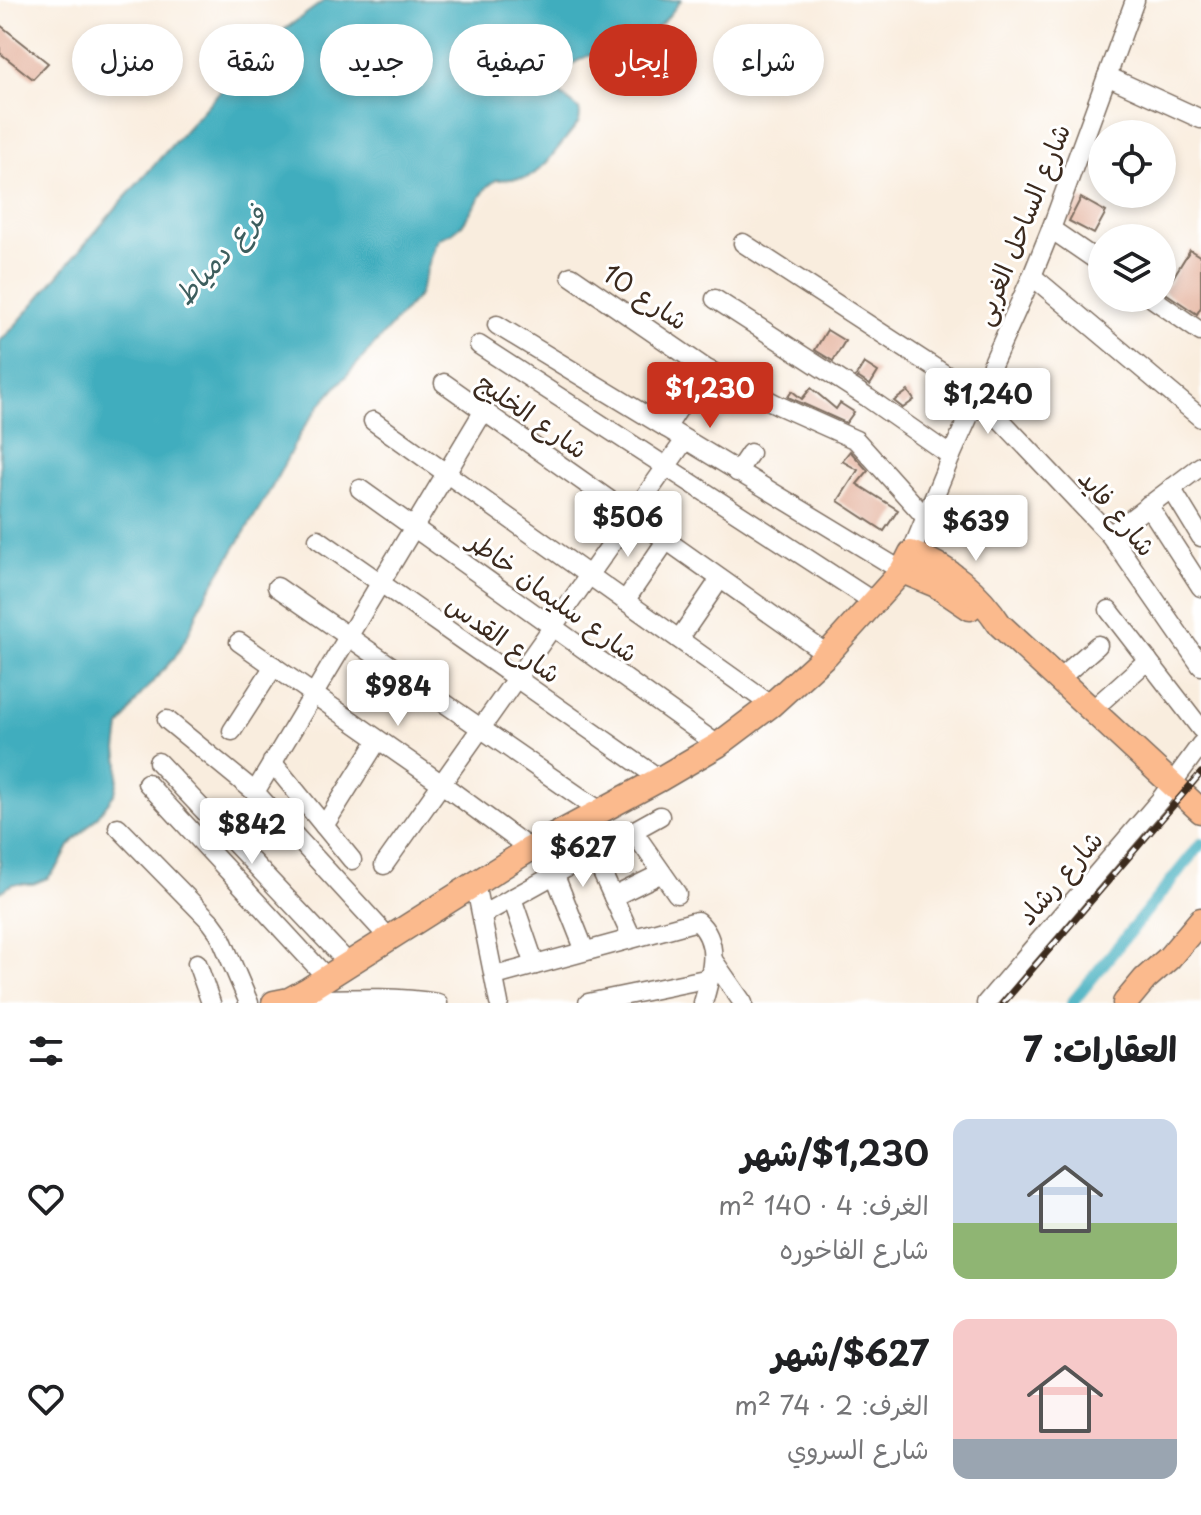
<!DOCTYPE html>
<html lang="ar">
<meta charset="utf-8">
<style>
:root{--surface:#fff;--page:#f6f6f6;--text:#202124;--muted:#757577;--accent:#c8321e}
body{margin:0;font-family:"Playpen Sans","Playpen Sans Arabic",sans-serif;background:var(--page);color:var(--text);direction:rtl;height:100vh;display:flex;flex-direction:column;font-size:30px;white-space:nowrap}
*{box-sizing:border-box;margin:0}
p{font-size:26px;color:var(--muted)}
.icon{flex:none;width:44px;height:44px;fill:none;stroke:currentColor;stroke-width:2;stroke-linecap:round;stroke-linejoin:round}
.map{position:relative;height:1003px;overflow:hidden;direction:ltr}
.details{display:flex;flex-direction:column;background:var(--surface);flex:1}
.details>*{flex:none}
.hud{position:absolute;left:24px;top:24px;width:800px;height:72px;direction:rtl;display:flex;gap:16px}
.tools{position:absolute;left:1088px;top:120px;display:grid;gap:16px}
.tools a{display:grid;place-items:center;width:88px;height:88px;border-radius:50%;background:var(--surface);box-shadow:0 4px 12px #0003;font-size:40px}
.price{position:absolute;translate:-50% -68px;padding:0 18px;border-radius:8px;background:#fff;color:#222;font-size:26px;line-height:52px;filter:drop-shadow(0 2px 4px #0008)}
.price::after{content:'';position:absolute;left:50%;top:48px;width:24px;height:18px;margin-left:-12px;background:inherit;clip-path:polygon(0 0,100% 0,50% 100%)}
.price.current{background:var(--accent);color:#fff}
ul{padding:0;list-style:none}
li{display:flex;align-items:center;gap:24px;height:200px;padding:0 24px}
li span{display:grid;place-items:center;flex:none;width:224px;height:160px;border-radius:16px;color:#555}
li>.icon{margin-inline-start:auto}
span .icon{width:96px;height:96px;fill:#fffc;stroke-width:1}
li b{font-size:34px}
h2{display:flex;justify-content:space-between;align-items:center;height:96px;padding:0 24px;font-size:34px}
.tag{padding:0 28px;border-radius:36px;background:var(--surface);box-shadow:0 4px 12px #0003;font-size:28px;line-height:72px}
.tag.current{background:var(--accent);color:#fff}
.map>svg:first-child{display:block}
.water{fill:#40adbe;stroke:#3e6c6e;stroke-width:2}
.lines{fill:none;stroke-linecap:round;stroke-linejoin:round}
.canal{stroke:#40adbe;stroke-width:12}
.building{fill:#e4b19b}
.minor-casing{stroke:#7e6e61;stroke-width:21}
.major-casing{stroke:#7e6e61;stroke-width:27}
.minor{stroke:#fff;stroke-width:18}
.major{stroke:#fbba8d;stroke-width:24}
.rail-casing{stroke:#3b2a1e;stroke-width:7}
.rail{stroke:#fff;stroke-width:4;stroke-dasharray:12;stroke-linecap:butt}
.labels{text-anchor:middle;dominant-baseline:central;stroke-width:6;stroke-linejoin:round;paint-order:stroke}
.street-label{font-size:26px;fill:#3b2a1e;stroke:#fff}
.water-label{font-size:28px;font-style:italic;fill:#3d5e5e;stroke:#fff}
</style>
<div class="map">
<svg width="1201" height="1003" viewBox="0 0 1201 1003">
<rect width="100%" height="100%" fill="#fff"/>
<filter id="ink" filterUnits="userSpaceOnUse"><feTurbulence type="fractalNoise" baseFrequency=".0125" numOctaves="2"/><feDisplacementMap in="SourceGraphic" scale="16" xChannelSelector="R" yChannelSelector="G"/><feConvolveMatrix kernelMatrix="1 2 1 2 8 2 1 2 1" color-interpolation-filters="sRGB"/></filter>
<filter id="wash" filterUnits="userSpaceOnUse"><feTurbulence type="fractalNoise" baseFrequency=".006" numOctaves="4" result="noise"/><feDisplacementMap in="SourceGraphic" scale="32" xChannelSelector="R" yChannelSelector="G"/><feGaussianBlur stdDeviation="1.8" result="paint"/><feColorMatrix in="noise" values="0 0 0 0 0 0 0 0 0 0 0 0 0 0 0 0 0 1.4 0 .05"/><feComposite in="paint" operator="in"/></filter>
<g filter="url(#wash)">
<rect width="100%" height="100%" fill="#f9edde"/>
<path class="water" d="M 325,0 L 681,0 C 672,12 663,25 650,32 C 618,49 577,51 553,81 C 557,96 568,99 579,109 L 580,115 L 579,122 L 547,162 L 534,174 L 526,178 L 496,180 L 487,187 L 462,225 L 452,233 L 440,238 L 435,245 L 419,295 L 320,405 L 301,432 L 272,487 L 201,604 L 188,635 L 175,657 L 139,697 L 120,727 L 117,750 L 119,763 L 118,779 L 115,793 L 98,816 L 69,846 L 60,864 L 48,878 L 33,884 L 13,884 L 0,892 L 0,341 L 14,327 L 121,202 L 222,89 L 270,40 Z"/>
<g class="lines">
<path class="canal" d="M 1072,1003 L 1201,844"/>
</g>
<g id="blocks">
<g class="building">
<path d="M 0,25 L 48,63 L 33,79 L 0,53 Z"/>
<path d="M 1081,198 L 1106,212 L 1094,234 L 1069,221 Z"/>
<path d="M 1190,250 L 1201,257 L 1201,307 L 1197,314 L 1164,292 Z"/>
<path d="M 827,330 L 845,341 L 833,361 L 815,350 Z"/>
<path d="M 864,363 L 878,372 L 870,385 L 856,376 Z"/>
<path d="M 811,388 L 836,409 L 840,403 L 854,412 L 846,423 L 788,397 L 792,391 L 802,399 Z"/>
<path d="M 908,391 L 914,400 L 903,408 L 894,401 Z"/>
<path d="M 850,451 L 868,471 L 857,484 L 898,510 L 884,531 L 838,501 L 858,470 L 842,461 Z"/>
</g>
</g>
</g>
<g filter="url(#ink)">
<use href="#blocks" fill-opacity="0" stroke="#7e6e61" stroke-width="2"/>
<g class="lines">
<g class="minor-casing">
<g id="minor">
<path d="M 1107,76 L 1201,119"/>
<path d="M 1051,229 L 1102,264"/>
<path d="M 743,243 L 978,396 L 1110,535 L 1201,666"/>
<path d="M 571,276 L 705,368 L 780,406 L 856,440 L 926,518"/>
<path d="M 1032,276 L 1201,418"/>
<path d="M 1152,298 L 1201,332"/>
<path d="M 715,299 L 868,398 L 951,456"/>
<path d="M 497,325 L 902,571"/>
<path d="M 479,345 L 874,602"/>
<path d="M 444,383 L 827,654"/>
<path d="M 373,421 L 771,705"/>
<path d="M 666,428 L 705,368"/>
<path d="M 737,472 L 750,453"/>
<path d="M 1171,488 L 1201,537"/>
<path d="M 360,489 L 718,745"/>
<path d="M 1148,505 L 1201,587"/>
<path d="M 1110,535 L 1201,466"/>
<path d="M 318,539 L 660,779"/>
<path d="M 911,553 L 951,456 L 1032,276 L 1051,229 L 1135,0"/>
<path d="M 277,587 L 600,811"/>
<path d="M 625,601 L 666,541"/>
<path d="M 1109,610 L 1201,729"/>
<path d="M 679,639 L 720,579"/>
<path d="M 239,642 L 442,784 L 530,849"/>
<path d="M 1059,679 L 1098,645"/>
<path d="M 1092,710 L 1148,660"/>
<path d="M 167,720 L 255,792 L 389,938"/>
<path d="M 232,731 L 274,666"/>
<path d="M 158,762 L 348,963"/>
<path d="M 272,762 L 352,860"/>
<path d="M 147,783 L 327,978"/>
<path d="M 255,792 L 483,412"/>
<path d="M 324,826 L 378,740"/>
<path d="M 118,827 L 211,922 L 219,933 L 249,1003"/>
<path d="M 633,831 L 677,894"/>
<path d="M 542,843 L 585,951"/>
<path d="M 593,853 L 632,938"/>
<path d="M 384,865 L 685,440"/>
<path d="M 475,883 L 499,1003"/>
<path d="M 613,897 L 662,873"/>
<path d="M 512,898 L 535,965"/>
<path d="M 482,915 L 660,816"/>
<path d="M 713,960 L 743,1003"/>
<path d="M 197,963 L 211,1003"/>
<path d="M 495,976 L 697,921 C 722,943 711,975 703,1003"/>
<path d="M 291,1000 C 340,999 390,995 438,1003"/>
<path d="M 588,1003 L 710,978"/>
<path d="M 986,1003 L 1160,800 L 1201,744"/>
</g>
</g>
<g class="major-casing">
<g id="major">
<path d="M 902,571 L 936,585 L 970,608"/>
<path d="M 274,1003 L 289,1000 L 309,989 L 530,849 L 660,779 L 718,745 L 771,705 L 827,654 L 902,571 L 911,553 C 948,566 979,593 1000,625 L 1201,811"/>
<path d="M 1125,1003 L 1145,979 L 1169,958 L 1201,920"/>
</g>
</g>
<use href="#minor" class="minor"/>
<use href="#major" class="major"/>
<g class="rail-casing">
<path id="rail" d="M 1003,1003 L 1201,773"/>
</g>
<use href="#rail" class="rail"/>
</g>
</g>
<g class="labels">
<g class="street-label">
<text transform="translate(1021 224) rotate(-68)">شارع الساحل الغربى</text>
<text transform="translate(646 296) rotate(34)">شارع 10</text>
<text transform="translate(533 415) rotate(35)">شارع الخليج</text>
<text transform="translate(1118 512) rotate(50)">شارع فايد</text>
<text transform="translate(554 596) rotate(36)">شارع سليمان خاطر</text>
<text transform="translate(504 638) rotate(35)">شارع القدس</text>
<text transform="translate(1059 877) rotate(-49)">شارع رشاد</text>
</g>
<g class="water-label">
<text transform="translate(219 254) rotate(-48)">فرع دمياط</text>
</g>
</g>
</svg>
<div class="tools">
<a><svg class="icon" aria-label="locate" viewBox="0 0 24 24"><circle cx="12" cy="12" r="6"/><path d="M12 2v4M12 18v4M2 12h4M18 12h4"/></svg></a>
<a><svg class="icon" aria-label="layers" viewBox="0 0 24 24"><path d="M12 4l9 5-9 5-9-5zM3 14l9 5 9-5"/></svg></a>
</div>
<b class="price current" style="left:710px;top:430px">$1,230</b>
<b class="price" style="left:988px;top:436px">$1,240</b>
<b class="price" style="left:628px;top:559px">$506</b>
<b class="price" style="left:976px;top:563px">$639</b>
<b class="price" style="left:398px;top:728px">$984</b>
<b class="price" style="left:252px;top:866px">$842</b>
<b class="price" style="left:583px;top:889px">$627</b>
<div class="hud">
<a class="tag">شراء</a>
<a class="tag current">إيجار</a>
<a class="tag">تصفية</a>
<a class="tag">جديد</a>
<a class="tag">شقة</a>
<a class="tag">منزل</a>
</div>
</div>
<section class="details">
<h2>العقارات: 7<svg class="icon" aria-label="filters" viewBox="0 0 24 24"><path d="M4 7h16M4 17h16"/><circle cx="9" cy="7" r="2"/><circle cx="15" cy="17" r="2"/></svg></h2>
<ul>
<li><span style="background:linear-gradient(#c9d6e8 65%,#8fb573 0)"><svg class="icon" aria-label="home" viewBox="0 0 24 24"><path d="M3 11l9-7 9 7M6 9v11h12V9"/></svg></span><div><b>$1,230/شهر</b><p>الغرف: 4 · 140 m²</p><p>شارع الفاخوره</p></div><svg class="icon" aria-label="heart" viewBox="0 0 24 24"><path d="M12 20l-8-8c-3-5 5-10 8-4 3-6 11-1 8 4z"/></svg></li>
<li><span style="background:linear-gradient(#f6c9c9 75%,#9aa5b1 0)"><svg class="icon" aria-label="home" viewBox="0 0 24 24"><path d="M3 11l9-7 9 7M6 9v11h12V9"/></svg></span><div><b>$627/شهر</b><p>الغرف: 2 · 74 m²</p><p>شارع السروي</p></div><svg class="icon" aria-label="heart" viewBox="0 0 24 24"><path d="M12 20l-8-8c-3-5 5-10 8-4 3-6 11-1 8 4z"/></svg></li>
</ul>
</section>
